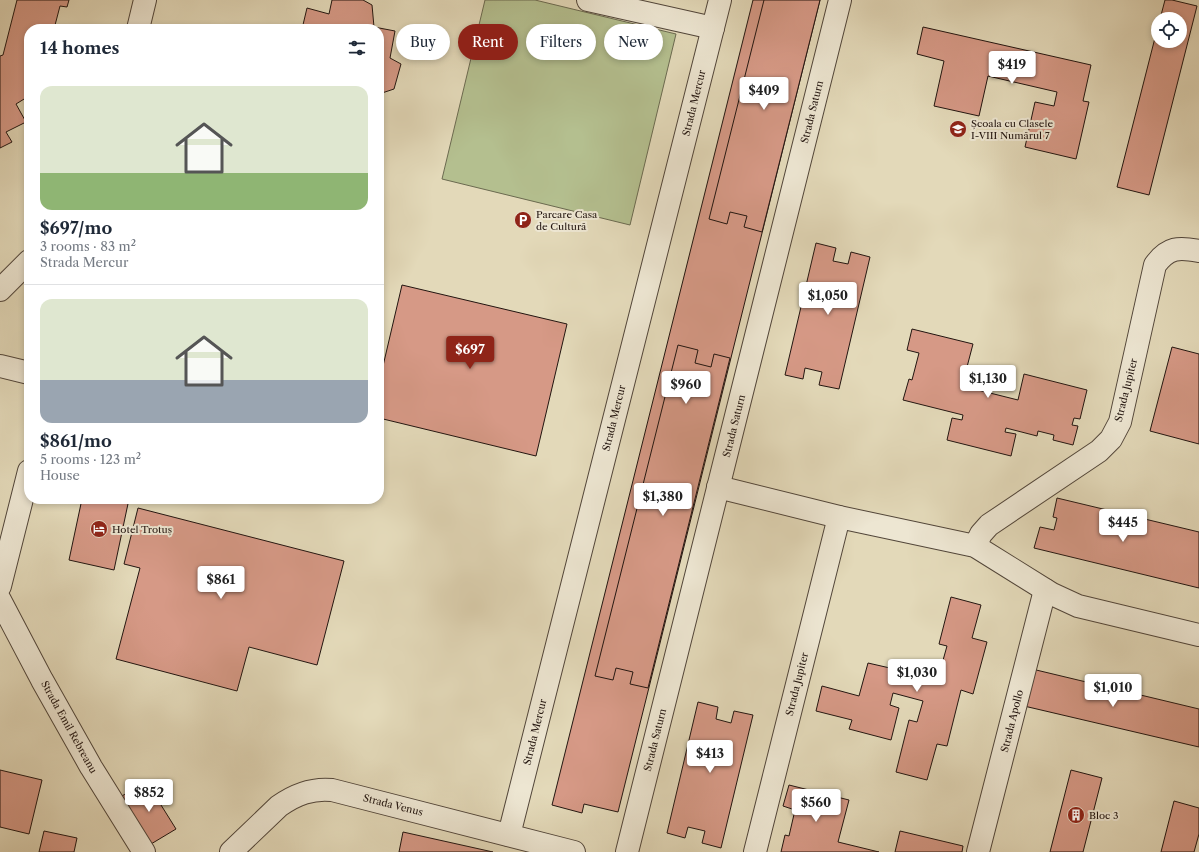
<!DOCTYPE html>
<meta charset="utf-8">
<style>
:root{--surface:#fff;--page:#f2f2f3;--text:#1f2937;--muted:#747a83;--line:#e0e1e3;--accent:#8f2418}
body{margin:0;font-family:"Libre Caslon Text",serif;background:var(--page);color:var(--text);height:100vh;display:flex;flex-direction:column;font-size:15px;white-space:nowrap}
*{box-sizing:border-box;margin:0}
p{font-size:13px;color:var(--muted)}
.icon{flex:none;width:22px;height:22px;fill:none;stroke:currentColor;stroke-width:2;stroke-linecap:round;stroke-linejoin:round}
.map{position:relative;flex:1;overflow:hidden}
.sheet{position:absolute;left:24px;top:24px;width:360px;height:480px;display:flex;flex-direction:column;background:var(--surface);border-radius:16px;box-shadow:0 2px 6px #0003}
.sheet>*{flex:none}
.hud{position:absolute;left:396px;top:24px;width:380px;height:36px;display:flex;gap:8px}
.tools{position:absolute;left:1151px;top:12px;display:grid;gap:8px}
.tools a{display:grid;place-items:center;width:36px;height:36px;border-radius:50%;background:var(--surface);box-shadow:0 2px 6px #0003;font-size:20px}
.price{position:absolute;translate:-50% -34px;padding:0 9px;border-radius:4px;background:#fff;color:#222;font-size:13px;line-height:26px;filter:drop-shadow(0 1px 2px #0008)}
.price::after{content:'';position:absolute;left:50%;top:24px;width:12px;height:9px;margin-left:-6px;background:inherit;clip-path:polygon(0 0,100% 0,50% 100%)}
.price.active{background:var(--accent);color:#fff}
ul{padding:0;list-style:none}
li{display:grid;align-content:center;gap:8px;height:212px;padding:0 16px}
li+li{border-top:1px solid var(--line)}
li span{display:grid;place-items:center;height:124px;border-radius:12px;color:#555}
li>.icon{margin-inline-start:auto}
span .icon{width:72px;height:72px;fill:#fffc;stroke-width:1}
li b{font-size:17px}
h2{display:flex;justify-content:space-between;align-items:center;height:48px;padding:0 16px;font-size:17px}
.tag{padding:0 14px;border-radius:18px;background:var(--surface);box-shadow:0 2px 6px #0003;font-size:14px;line-height:36px}
.tag.active{background:var(--accent);color:#fff}
.map>svg:first-child{display:block}
.green{fill:#b4bf8f;stroke:#6b6a50}
.building{fill:#d69986;stroke:#221510}
.lines{fill:none;stroke-linecap:round;stroke-linejoin:round}
.minor-casing{stroke:#52463a;stroke-width:24}
.minor{stroke:#ede6d2;stroke-width:22}
.labels{text-anchor:middle;dominant-baseline:central;stroke-width:4;stroke-linejoin:round;paint-order:stroke}
.street-label{font-size:10px;fill:#221510;stroke:#ede6d2}
.poi-label{font-size:10px;fill:#221510;stroke:#ede6d2;text-anchor:start}
</style>
<div class="map">
<svg width="1199" height="852" viewBox="0 0 1199 852">
<rect width="100%" height="100%" fill="#e3d9b9"/>
<filter id="stains"><feTurbulence type="fractalNoise" baseFrequency=".005" numOctaves="4"/><feColorMatrix values="0 0 0 0 .2 0 0 0 0 .09 0 0 0 0 .02 0 0 0 .5 -.17"/></filter>
<radialGradient id="worn" r=".72"><stop offset=".6" stop-color="#630" stop-opacity="0"/><stop offset="1" stop-color="#630" stop-opacity=".3"/></radialGradient>
<path class="green" d="M 485,0 L 535,0 L 676,34 L 630,225 L 442,179 Z"/>
<g class="building">
<path d="M 17,0 L 69,0 L 67,7 L 60,6 L 54,29 L 29,29 L 29,96 L 16,104 L 26,122 L 6,132 L 12,142 L 0,148 L 0,56 L 3,55 Z"/>
<path d="M 332,0 L 363,0 L 372,5 L 374,27 L 395,31 L 390,58 L 401,64 L 394,89 L 379,94 L 379,29 L 302,29 L 307,8 L 329,14 Z"/>
<path d="M 753,0 L 820,0 L 618,812 L 584,804 L 582,813 L 552,805 Z"/>
<path d="M 764,0 L 820,0 L 762,232 L 744,227 L 747,216 L 730,212 L 727,224 L 709,219 Z"/>
<path d="M 1165,0 L 1172,0 L 1197,6 L 1149,195 L 1117,187 L 1158,26 L 1158,41 L 1180,41 L 1180,19 L 1160,19 Z"/>
<path d="M 923,27 L 1091,65 L 1083,101 L 1089,102 L 1076,159 L 1025,147 L 1035,102 L 1054,106 L 1057,92 L 988,76 L 979,116 L 934,106 L 944,61 L 917,54 Z"/>
<path d="M 816,243 L 836,248 L 833,261 L 848,264 L 851,252 L 870,257 L 839,389 L 819,385 L 822,372 L 805,368 L 803,379 L 785,375 Z"/>
<path d="M 402,285 L 567,324 L 536,456 L 379,418 L 379,383 Z"/>
<path d="M 912,329 L 973,344 L 962,386 L 1018,400 L 1024,374 L 1087,390 L 1080,419 L 1074,418 L 1072,425 L 1078,426 L 1073,445 L 1053,440 L 1054,435 L 1038,431 L 1037,436 L 1006,428 L 1005,432 L 1016,434 L 1011,456 L 947,440 L 952,418 L 962,420 L 963,415 L 903,400 L 909,379 L 912,380 L 919,353 L 907,350 Z"/>
<path d="M 678,345 L 698,350 L 695,363 L 711,367 L 714,354 L 730,358 L 648,688 L 630,684 L 633,672 L 616,668 L 613,680 L 595,676 Z"/>
<path d="M 1172,347 L 1199,354 L 1199,444 L 1150,431 Z"/>
<path d="M 1057,498 L 1199,532 L 1199,588 L 1034,548 L 1040,527 L 1054,530 L 1057,518 L 1053,517 Z"/>
<path d="M 82,499 L 129,499 L 114,570 L 69,560 Z"/>
<path d="M 138,508 L 344,561 L 317,665 L 249,647 L 237,691 L 116,659 L 140,568 L 124,564 Z"/>
<path d="M 951,597 L 981,605 L 972,638 L 987,642 L 973,694 L 961,690 L 947,746 L 937,744 L 927,780 L 896,772 L 909,720 L 917,722 L 923,701 L 893,693 L 890,705 L 899,708 L 891,740 L 849,729 L 852,720 L 816,711 L 822,686 L 859,696 L 868,663 L 903,671 L 906,662 L 940,671 L 947,646 L 939,644 Z"/>
<path d="M 1032,669 L 1199,709 L 1199,747 L 1024,706 Z"/>
<path d="M 698,702 L 718,707 L 716,719 L 731,723 L 734,711 L 753,715 L 721,848 L 702,843 L 705,831 L 688,827 L 685,838 L 667,833 Z"/>
<path d="M 0,770 L 42,780 L 29,834 L 0,827 Z"/>
<path d="M 1071,770 L 1102,778 L 1083,852 L 1050,852 Z"/>
<path d="M 146,781 L 176,829 L 151,844 L 122,796 Z"/>
<path d="M 789,785 L 849,800 L 838,842 L 879,852 L 781,852 L 785,835 L 789,836 L 795,810 L 783,806 Z"/>
<path d="M 1174,801 L 1199,808 L 1199,834 L 1194,852 L 1161,852 Z"/>
<path d="M 44,831 L 77,838 L 74,852 L 39,852 Z"/>
<path d="M 900,831 L 963,846 L 962,852 L 895,852 Z"/>
<path d="M 403,832 L 493,852 L 399,852 Z"/>
</g>
<g class="lines">
<g class="minor-casing">
<g id="minor">
<path d="M 588,0 L 713,28"/>
<path d="M 138,29 L 145,0"/>
<path d="M 0,290 L 29,261"/>
<path d="M 0,366 L 29,373"/>
<path d="M 718,487 L 839,517 L 975,546 L 1052,594 L 1078,606 L 1199,635"/>
<path d="M 975,546 L 981,534 L 989,525 L 1099,451 L 1111,439 L 1120,422 L 1155,265 C 1168,247 1179,247 1199,251"/>
<path d="M 0,586 L 29,471"/>
<path d="M 0,600 L 42,680 L 91,767 L 144,852"/>
<path d="M 509,835 L 720,0"/>
<path d="M 231,852 L 279,806 C 296,794 312,788 332,790 L 574,852"/>
<path d="M 627,852 L 840,0"/>
<path d="M 755,852 L 839,517"/>
<path d="M 978,852 L 1045,590"/>
</g>
</g>
<use href="#minor" class="minor"/>
</g>
<defs>
<g id="school-disc" transform="scale(0.9)"><circle r="9.5" fill="#8f2418" stroke="#ede6d2"/><path d="M0-5L7-2L0 1L-7-2ZM-4 1L0 2.5L4 1V4Q0 6-4 4Z" fill="#fff"/></g>
<g id="parking-disc" transform="scale(0.9)"><circle r="9.5" fill="#8f2418" stroke="#ede6d2"/><path d="M-3.5-5.5H1a3.5 3.5 0 0 1 0 7H-1V5.5H-3.5ZM-1-3.4V-.6H.8a1.4 1.4 0 0 0 0-2.8Z" fill="#fff"/></g>
<g id="hotel-disc" transform="scale(0.9)"><circle r="9.5" fill="#8f2418" stroke="#ede6d2"/><path d="M-6-4.5h1.5V1H6V5H4.5V3h-9V5H-6ZM-4 0a1.8 1.8 0 1 1 3.6 0ZM.5 0V-2.5h3Q6-2.5 6 0Z" fill="#fff"/></g>
<g id="building-disc" transform="scale(0.9)"><circle r="9.5" fill="#8f2418" stroke="#ede6d2"/><path d="M-4-6H4V6H1V3H-1V6H-4ZM-2.5-4.3h1.7v1.8h-1.7ZM.8-4.3h1.7v1.8H.8ZM-2.5-1h1.7V.8h-1.7ZM.8-1h1.7V.8H.8Z" fill="#fff"/></g>
</defs>
<g fill-rule="evenodd">
<use href="#school-disc" x="958" y="129"/>
<use href="#parking-disc" x="523" y="220"/>
<use href="#hotel-disc" x="99" y="529"/>
<use href="#building-disc" x="1076" y="815"/>
</g>
<g class="labels">
<g class="street-label">
<text transform="translate(694 103) rotate(-76)">Strada Mercur</text>
<text transform="translate(812 112) rotate(-76)">Strada Saturn</text>
<text transform="translate(1126 390) rotate(-76)">Strada Jupiter</text>
<text transform="translate(614 418) rotate(-76)">Strada Mercur</text>
<text transform="translate(734 426) rotate(-76)">Strada Saturn</text>
<text transform="translate(797 684) rotate(-76)">Strada Jupiter</text>
<text transform="translate(1012 721) rotate(-76)">Strada Apollo</text>
<text transform="translate(69 727) rotate(61)">Strada Emil Rebreanu</text>
<text transform="translate(535 732) rotate(-76)">Strada Mercur</text>
<text transform="translate(655 740) rotate(-76)">Strada Saturn</text>
<text transform="translate(393 805) rotate(14)">Strada Venus</text>
</g>
<g class="poi-label">
<text x="971" y="123">Școala cu Clasele<tspan x="971" dy="12">I-VIII Numărul 7</tspan></text>
<text x="536" y="214">Parcare Casa<tspan x="536" dy="12">de Cultură</tspan></text>
<text x="112" y="529">Hotel Trotuș</text>
<text x="1089" y="815">Bloc 3</text>
</g>
</g>
<rect width="100%" height="100%" filter="url(#stains)"/>
<rect width="100%" height="100%" fill="url(#worn)"/>
</svg>
<div class="tools">
<a><svg class="icon" aria-label="locate" viewBox="0 0 24 24"><circle cx="12" cy="12" r="6"/><path d="M12 2v4M12 18v4M2 12h4M18 12h4"/></svg></a>
</div>
<b class="price" style="left:1012px;top:85px">$419</b>
<b class="price" style="left:764px;top:111px">$409</b>
<b class="price" style="left:828px;top:316px">$1,050</b>
<b class="price active" style="left:470px;top:370px">$697</b>
<b class="price" style="left:988px;top:399px">$1,130</b>
<b class="price" style="left:686px;top:405px">$960</b>
<b class="price" style="left:663px;top:517px">$1,380</b>
<b class="price" style="left:1123px;top:543px">$445</b>
<b class="price" style="left:221px;top:600px">$861</b>
<b class="price" style="left:917px;top:693px">$1,030</b>
<b class="price" style="left:1113px;top:708px">$1,010</b>
<b class="price" style="left:710px;top:774px">$413</b>
<b class="price" style="left:149px;top:813px">$852</b>
<b class="price" style="left:816px;top:823px">$560</b>
<div class="hud">
<a class="tag">Buy</a>
<a class="tag active">Rent</a>
<a class="tag">Filters</a>
<a class="tag">New</a>
</div>
<section class="sheet">
<h2>14 homes<svg class="icon" aria-label="filters" viewBox="0 0 24 24"><path d="M4 7h16M4 17h16"/><circle cx="9" cy="7" r="2"/><circle cx="15" cy="17" r="2"/></svg></h2>
<ul>
<li><span style="background:linear-gradient(#dfe7d0 70%,#8fb573 0)"><svg class="icon" aria-label="home" viewBox="0 0 24 24"><path d="M3 11l9-7 9 7M6 9v11h12V9"/></svg></span><div><b>$697/mo</b><p>3 rooms · 83 m²</p><p>Strada Mercur</p></div></li>
<li><span style="background:linear-gradient(#dfe7d0 65%,#9aa5b1 0)"><svg class="icon" aria-label="home" viewBox="0 0 24 24"><path d="M3 11l9-7 9 7M6 9v11h12V9"/></svg></span><div><b>$861/mo</b><p>5 rooms · 123 m²</p><p>House</p></div></li>
</ul>
</section>
</div>
